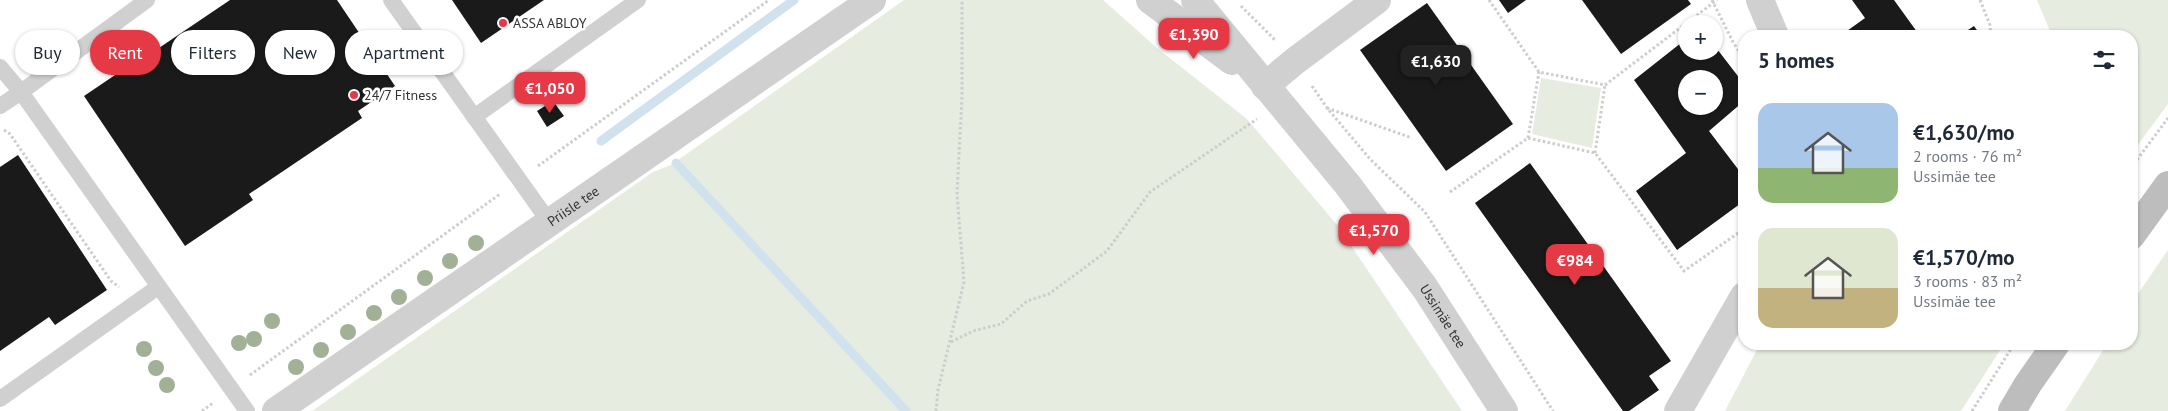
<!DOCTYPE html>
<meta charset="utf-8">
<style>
:root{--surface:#fff;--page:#f6f6f7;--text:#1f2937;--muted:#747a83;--accent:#e63946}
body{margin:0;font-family:"PT Sans",sans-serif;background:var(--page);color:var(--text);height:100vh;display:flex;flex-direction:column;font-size:19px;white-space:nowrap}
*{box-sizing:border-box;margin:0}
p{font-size:16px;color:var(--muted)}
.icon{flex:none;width:28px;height:28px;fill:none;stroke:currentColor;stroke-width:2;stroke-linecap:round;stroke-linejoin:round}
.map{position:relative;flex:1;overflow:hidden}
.drawer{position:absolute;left:1738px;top:30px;width:400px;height:320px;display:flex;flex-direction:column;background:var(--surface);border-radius:20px;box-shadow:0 1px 4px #0004}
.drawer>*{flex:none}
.hud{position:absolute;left:15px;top:30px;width:475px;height:45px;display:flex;gap:10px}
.controls{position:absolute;left:1678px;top:15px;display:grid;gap:10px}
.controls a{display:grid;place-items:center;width:45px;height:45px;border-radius:50%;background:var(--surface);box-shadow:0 1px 4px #0004;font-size:25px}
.price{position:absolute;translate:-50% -42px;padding:0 11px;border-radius:10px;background:var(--accent);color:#fff;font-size:16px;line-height:32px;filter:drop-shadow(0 1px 2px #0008)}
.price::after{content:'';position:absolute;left:50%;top:30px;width:15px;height:11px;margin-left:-8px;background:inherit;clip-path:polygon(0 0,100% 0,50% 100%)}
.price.current{background:#222;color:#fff}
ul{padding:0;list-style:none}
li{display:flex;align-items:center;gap:15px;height:125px;padding:0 20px}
li span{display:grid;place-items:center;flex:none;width:140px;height:100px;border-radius:15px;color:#555}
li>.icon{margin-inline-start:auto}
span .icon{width:60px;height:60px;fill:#fffc;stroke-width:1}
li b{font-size:21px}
h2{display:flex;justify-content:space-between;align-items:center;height:60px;padding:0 20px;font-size:21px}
.pill{padding:0 18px;border-radius:22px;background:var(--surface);box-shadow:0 1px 4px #0004;font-size:18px;line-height:45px}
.pill.current{background:var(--accent);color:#fff}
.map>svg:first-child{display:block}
.green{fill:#e6ecdf}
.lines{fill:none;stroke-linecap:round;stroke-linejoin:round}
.stream{stroke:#cfe2ee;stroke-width:9}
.building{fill:#1a1a1a;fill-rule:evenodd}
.path{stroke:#cdcdcd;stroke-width:3;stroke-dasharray:2.5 2.5;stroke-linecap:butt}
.service{stroke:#d0d0d0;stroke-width:16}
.minor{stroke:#d0d0d0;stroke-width:28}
.tertiary{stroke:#d0d0d0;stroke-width:28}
.secondary{stroke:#bdbdbd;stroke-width:28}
.tree{fill:#a2b095}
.poi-dot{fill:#e63946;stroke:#fff;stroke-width:2}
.labels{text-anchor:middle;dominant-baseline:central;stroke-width:5;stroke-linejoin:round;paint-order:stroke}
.poi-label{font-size:14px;fill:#333;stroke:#fff;text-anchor:start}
.street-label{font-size:14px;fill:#333;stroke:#fff}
</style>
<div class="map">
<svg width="2168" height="411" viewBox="0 0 2168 411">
<rect width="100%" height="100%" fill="#fff"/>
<g class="green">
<path d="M 904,0 L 1103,0 L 1157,48 L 1247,119 L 1338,226 L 1462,411 L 312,411 L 653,172 L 671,165 Z"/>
<path d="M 2037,0 L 2168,0 L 2168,104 L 2131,154 L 2131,36 L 2052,36 Z"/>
<path d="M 1541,78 L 1601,88 L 1592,148 L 1532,134 Z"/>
<path d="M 2168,250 L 2168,411 L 2065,411 L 2107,344 L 2131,344 L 2131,304 Z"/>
<path d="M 1760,344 L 2004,344 L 1961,411 L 1725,411 Z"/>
</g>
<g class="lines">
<g class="stream">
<path d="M 601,141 L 794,0"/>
<path d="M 676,163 L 906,411"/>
</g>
</g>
<g class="building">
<path d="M 230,0 L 337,0 L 395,86 L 358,111 L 362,118 L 249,194 L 253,200 L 185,246 L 84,96 L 152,50 L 153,52 Z"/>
<path d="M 452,0 L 544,0 L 481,43 Z"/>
<path d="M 1499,0 L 1526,0 L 1508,13 Z"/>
<path d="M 1582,0 L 1688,0 L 1691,4 L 1621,54 Z"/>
<path d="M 1852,0 L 1894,0 L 1920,36 L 1840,36 L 1865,18 Z"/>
<path d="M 1427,3 L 1513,124 L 1446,171 L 1360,50 Z"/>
<path d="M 1974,26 L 1981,36 L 1959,36 Z"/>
<path d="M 1686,39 L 1686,51 L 1714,51 L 1714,45 L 1744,84 L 1744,101 L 1709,131 L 1744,177 L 1744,201 L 1677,250 L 1636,191 L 1686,153 L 1634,80 ZM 1686,79 L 1714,79 L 1714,106 L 1686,106 Z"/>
<path d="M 553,101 L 564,116 L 547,127 L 537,111 Z"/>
<path d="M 18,155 L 107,290 L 55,325 L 49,317 L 0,351 L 0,167 Z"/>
<path d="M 1530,163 L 1671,361 L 1649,376 L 1659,390 L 1629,411 L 1623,411 L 1475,203 Z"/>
</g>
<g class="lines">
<g class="path">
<path d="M 1489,0 L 1539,72 L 1605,85 L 1717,0"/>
<path d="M 1712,0 L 1733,42 L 1744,59"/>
<path d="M 1980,0 L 1990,25 L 1991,36"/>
<path d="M 1241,6 L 1275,40"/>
<path d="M 1312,86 L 1327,108 L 1370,159 L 1425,212 L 1553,411"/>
<path d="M 1327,108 L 1412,138"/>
<path d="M 4,130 L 10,134 L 111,281 L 119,287"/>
<path d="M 1528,138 L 1539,72"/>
<path d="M 1595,153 L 1605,85"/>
<path d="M 538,166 L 769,0"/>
<path d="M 2131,168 L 2168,118"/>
<path d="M 1450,192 L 1528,138 L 1595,153 L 1684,271 L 1744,229"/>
<path d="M 951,342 L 973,331 L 1001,324 L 1027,301 L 1049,294 L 1107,251 L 1150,192 L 1257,119"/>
<path d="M 250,375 L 500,194"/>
<path d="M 202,411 L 213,403"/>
<path d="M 936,411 L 938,390 L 964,282 L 957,194 L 962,97 L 962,0"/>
<path d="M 1972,411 L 2014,344"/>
</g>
<g class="service">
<path d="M 147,0 L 21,92 L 247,411"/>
<path d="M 391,0 L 550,223"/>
<path d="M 0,67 L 21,92 L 0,106"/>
<path d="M 474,117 L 638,0"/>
<path d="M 0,399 L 158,287"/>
</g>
<g class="minor">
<path d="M 1760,0 L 1775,36"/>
<path d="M 1265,86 L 1295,61 L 1377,0"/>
<path id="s1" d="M 276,411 L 872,0"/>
<path d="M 1678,411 L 1744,296"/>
</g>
<g class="tertiary">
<path d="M 1150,0 L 1232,61"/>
<path id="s2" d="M 1195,0 L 1347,184 L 1425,288 L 1504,411"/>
</g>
<g class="secondary">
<path d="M 2131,236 L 2168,185"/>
<path d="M 2012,411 L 2028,384 L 2056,344"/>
</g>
</g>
<g class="tree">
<circle cx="476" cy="243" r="8"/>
<circle cx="450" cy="261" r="8"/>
<circle cx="425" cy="278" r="8"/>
<circle cx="399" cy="297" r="8"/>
<circle cx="374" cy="313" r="8"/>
<circle cx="272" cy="321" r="8"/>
<circle cx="348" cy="332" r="8"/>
<circle cx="254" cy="339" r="8"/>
<circle cx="239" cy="343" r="8"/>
<circle cx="144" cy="349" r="8"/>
<circle cx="321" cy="350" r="8"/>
<circle cx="296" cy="367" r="8"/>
<circle cx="156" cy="368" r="8"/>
<circle cx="167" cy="385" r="8"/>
</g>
<g class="poi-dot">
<circle cx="503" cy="23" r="5"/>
<circle cx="354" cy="95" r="5"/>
</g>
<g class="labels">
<g class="poi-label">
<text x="513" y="23">ASSA ABLOY</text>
<text x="364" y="95">24/7 Fitness</text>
</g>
<g class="street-label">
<text stroke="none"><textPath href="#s1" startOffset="361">Priisle tee</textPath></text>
<text stroke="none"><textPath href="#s2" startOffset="402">Ussimäe tee</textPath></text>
</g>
</g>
</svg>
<div class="controls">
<a>+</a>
<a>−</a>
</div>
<b class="price" style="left:1194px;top:60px">€1,390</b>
<b class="price current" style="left:1436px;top:87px">€1,630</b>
<b class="price" style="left:550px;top:114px">€1,050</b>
<b class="price" style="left:1374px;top:256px">€1,570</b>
<b class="price" style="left:1575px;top:286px">€984</b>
<div class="hud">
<a class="pill">Buy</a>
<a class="pill current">Rent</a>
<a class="pill">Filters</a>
<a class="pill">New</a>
<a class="pill">Apartment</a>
</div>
<section class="drawer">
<h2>5 homes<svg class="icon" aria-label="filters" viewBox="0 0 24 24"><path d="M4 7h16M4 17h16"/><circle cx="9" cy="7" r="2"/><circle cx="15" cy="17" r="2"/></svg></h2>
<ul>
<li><span style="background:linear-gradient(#a9c7e8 65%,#8fb573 0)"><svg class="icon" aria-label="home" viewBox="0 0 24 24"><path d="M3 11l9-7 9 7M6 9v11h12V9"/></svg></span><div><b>€1,630/mo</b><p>2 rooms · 76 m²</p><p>Ussimäe tee</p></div></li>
<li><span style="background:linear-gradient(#dfe7d0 60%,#c2b280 0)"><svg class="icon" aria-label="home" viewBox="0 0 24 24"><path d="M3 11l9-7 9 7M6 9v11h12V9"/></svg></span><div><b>€1,570/mo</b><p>3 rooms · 83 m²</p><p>Ussimäe tee</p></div></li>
</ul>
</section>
</div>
